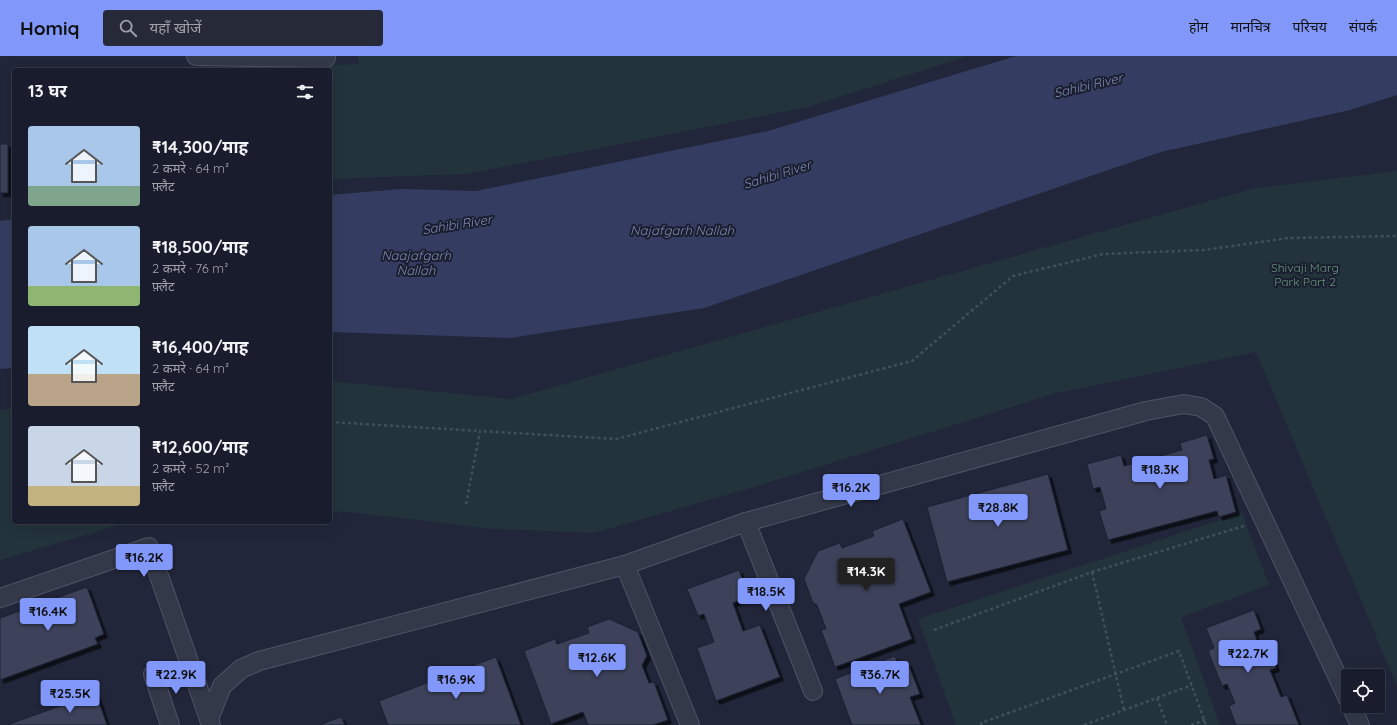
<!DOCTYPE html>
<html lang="hi">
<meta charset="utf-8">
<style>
:root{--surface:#191c2c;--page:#262938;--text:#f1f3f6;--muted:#9fa1a9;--line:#373a48;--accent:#8197fa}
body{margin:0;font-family:Quicksand,"Noto Sans Devanagari",sans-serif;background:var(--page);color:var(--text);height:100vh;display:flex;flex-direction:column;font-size:15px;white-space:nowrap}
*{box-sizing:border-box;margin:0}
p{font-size:13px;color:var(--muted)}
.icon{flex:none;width:22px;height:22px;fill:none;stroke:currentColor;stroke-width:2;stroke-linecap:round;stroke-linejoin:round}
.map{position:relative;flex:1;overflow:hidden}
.details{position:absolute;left:12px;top:12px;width:320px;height:456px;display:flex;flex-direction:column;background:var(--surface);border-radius:4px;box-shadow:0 4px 16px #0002,0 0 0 1px var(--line)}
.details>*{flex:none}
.tools{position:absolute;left:1341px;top:613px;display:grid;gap:8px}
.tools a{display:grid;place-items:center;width:44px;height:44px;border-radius:4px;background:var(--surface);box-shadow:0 4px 16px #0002,0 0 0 1px var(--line);font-size:20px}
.price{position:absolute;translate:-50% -34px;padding:0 9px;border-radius:4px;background:var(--accent);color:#111;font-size:13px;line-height:26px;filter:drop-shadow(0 1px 2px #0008)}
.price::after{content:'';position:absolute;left:50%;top:24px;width:12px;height:9px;margin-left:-6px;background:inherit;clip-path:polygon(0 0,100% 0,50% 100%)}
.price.on{background:#222;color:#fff}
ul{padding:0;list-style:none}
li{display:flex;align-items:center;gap:12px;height:100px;padding:0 16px}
li span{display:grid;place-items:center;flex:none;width:112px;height:80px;border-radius:4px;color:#555}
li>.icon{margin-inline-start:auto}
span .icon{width:48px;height:48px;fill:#fffc;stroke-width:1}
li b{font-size:17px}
h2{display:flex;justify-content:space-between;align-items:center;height:48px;padding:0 16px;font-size:17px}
header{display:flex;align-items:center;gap:24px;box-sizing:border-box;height:56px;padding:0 20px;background:var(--accent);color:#111}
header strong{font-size:19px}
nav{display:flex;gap:22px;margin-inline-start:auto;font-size:14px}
.search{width:280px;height:36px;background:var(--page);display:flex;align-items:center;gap:10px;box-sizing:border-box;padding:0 14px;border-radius:4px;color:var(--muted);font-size:15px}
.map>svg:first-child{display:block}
.green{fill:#23333b}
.water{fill:#343d61}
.building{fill:#3d425a;stroke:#1c2031;filter:url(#shadow)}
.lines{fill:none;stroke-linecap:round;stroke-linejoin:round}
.street-casing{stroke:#4f5365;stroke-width:20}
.path{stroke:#405058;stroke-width:2.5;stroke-dasharray:3 3;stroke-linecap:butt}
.street{stroke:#34394a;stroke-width:18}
.labels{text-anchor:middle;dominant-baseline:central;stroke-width:4;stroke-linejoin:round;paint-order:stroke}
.park-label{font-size:12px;fill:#66987b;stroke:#1a1e2f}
.water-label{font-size:13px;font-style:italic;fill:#7e8ab3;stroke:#1a1e2f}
</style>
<header>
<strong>Homiq</strong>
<div class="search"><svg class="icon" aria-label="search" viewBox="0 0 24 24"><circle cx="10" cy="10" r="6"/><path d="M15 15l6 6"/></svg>यहाँ खोजें</div>
<nav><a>होम</a><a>मानचित्र</a><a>परिचय</a><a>संपर्क</a></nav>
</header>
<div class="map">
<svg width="1397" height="669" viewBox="0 0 1397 669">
<defs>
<filter id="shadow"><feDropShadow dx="3.5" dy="3.5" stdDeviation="0" flood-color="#0009"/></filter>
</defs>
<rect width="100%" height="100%" fill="#21263a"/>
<g class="green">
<path d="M 358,0 L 968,0 L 808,51 L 467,118 L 330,123 L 330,14 L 215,14 L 359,8 Z"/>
<path d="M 1397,115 L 1397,630 L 1256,296 L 1053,338 L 754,431 L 594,477 L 494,473 L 348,456 L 330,455 L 330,325 L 511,343 L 1255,132 Z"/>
<path d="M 14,352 L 14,466 L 130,466 L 0,504 L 0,354 Z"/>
<path d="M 1242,457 L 1269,529 L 1181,561 L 1220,669 L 956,669 L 918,563 Z"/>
</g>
<g class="water">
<path d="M 1016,0 L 1397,0 L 1397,39 L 1350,54 L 1161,96 L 704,252 L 510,282 L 330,276 L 330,139 L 401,133 L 476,135 L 768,75 Z"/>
<path d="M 14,163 L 14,312 L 0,313 L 0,165 Z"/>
</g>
<g class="building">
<rect x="0" y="88" width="8" height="49"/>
<path d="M 1207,379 L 1214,403 L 1209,404 L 1214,423 L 1226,419 L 1236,456 L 1219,461 L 1217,455 L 1108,484 L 1099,455 L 1106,453 L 1100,431 L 1093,433 L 1087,408 L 1121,399 L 1124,410 L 1182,394 L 1180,387 Z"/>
<path d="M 1048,418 L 1068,494 L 947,526 L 927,451 Z"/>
<path d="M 903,463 L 931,536 L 899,548 L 912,583 L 835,611 L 821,574 L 826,573 L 817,549 L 813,547 L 804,523 L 818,495 L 840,487 L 842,492 L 874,480 L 872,475 Z"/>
<path d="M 739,514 L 749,541 L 733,547 L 743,575 L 760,569 L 780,621 L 716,645 L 697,592 L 714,586 L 704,558 L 698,560 L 687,533 Z"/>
<path d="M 87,531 L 104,578 L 95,582 L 98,588 L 0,624 L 0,562 Z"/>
<path d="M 1254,554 L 1261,573 L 1254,576 L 1261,596 L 1269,593 L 1276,612 L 1270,614 L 1281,641 L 1287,639 L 1299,669 L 1236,669 L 1229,650 L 1235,647 L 1227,628 L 1222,630 L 1208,595 L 1214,592 L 1206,572 Z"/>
<path d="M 609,563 L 638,576 L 647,600 L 642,609 L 649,627 L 654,626 L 668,664 L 653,669 L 588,669 L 583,656 L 551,668 L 524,595 L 555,583 L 557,588 L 589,577 L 587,571 Z"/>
<path d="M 895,600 L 899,611 L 908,607 L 920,638 L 910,641 L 921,669 L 852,669 L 835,623 Z"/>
<path d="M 496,601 L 521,669 L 388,669 L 379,645 Z"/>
<path d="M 96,637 L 107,669 L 7,669 Z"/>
<path d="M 341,661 L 345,669 L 319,669 Z"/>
</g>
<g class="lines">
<g class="street-casing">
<g id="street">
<path d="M 196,0 L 326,2"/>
<path d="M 746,466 L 813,635"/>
<path d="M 625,509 L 690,669"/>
<path d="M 0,542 L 149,491 L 209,663"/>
<path d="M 153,618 L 170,669"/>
<path d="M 1351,650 L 1360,669"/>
<path d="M 211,669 L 209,663 L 222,630 L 241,613 L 259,605 L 625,509 L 746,466 L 1146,355 L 1184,348 L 1201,351 L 1215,360 L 1348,643"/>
</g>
</g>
<g class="path">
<path d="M 330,366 L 480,375"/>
<path d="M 466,448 L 480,375 L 616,383 L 912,305 L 1013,220 L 1103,198 L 1205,194 L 1288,182 L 1397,180"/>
<path d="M 1092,516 L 1124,654"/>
<path d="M 934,574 L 1092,516 L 1244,470"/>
<path d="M 1157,642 L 1167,669"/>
<path d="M 982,669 L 981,667 L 1179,595 L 1206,669"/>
<path d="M 1084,669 L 1192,629"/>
<path d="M 1191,669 L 1205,664"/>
</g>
<use href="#street" class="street"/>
</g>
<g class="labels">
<g class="park-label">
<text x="1305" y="211">Shivaji Marg<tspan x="1305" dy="14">Park Part 2</tspan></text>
</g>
<g class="water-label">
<text transform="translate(1088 29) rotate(-13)">Sahibi River</text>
<text transform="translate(777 118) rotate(-17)">Sahibi River</text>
<text transform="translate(457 168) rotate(-9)">Sahibi River</text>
<text x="682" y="174">Najafgarh Nallah</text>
<text x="416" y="199">Naajafgarh<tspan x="416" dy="15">Nallah</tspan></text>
</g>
</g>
</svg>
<div class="tools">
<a><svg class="icon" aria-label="locate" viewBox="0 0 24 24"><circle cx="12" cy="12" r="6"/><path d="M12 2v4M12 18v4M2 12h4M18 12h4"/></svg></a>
</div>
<b class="price" style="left:1160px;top:434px">₹18.3K</b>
<b class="price" style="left:851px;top:452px">₹16.2K</b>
<b class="price" style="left:998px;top:472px">₹28.8K</b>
<b class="price" style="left:144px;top:522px">₹16.2K</b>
<b class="price on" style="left:866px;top:536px">₹14.3K</b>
<b class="price" style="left:766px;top:556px">₹18.5K</b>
<b class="price" style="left:48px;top:576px">₹16.4K</b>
<b class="price" style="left:1248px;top:618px">₹22.7K</b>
<b class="price" style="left:597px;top:622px">₹12.6K</b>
<b class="price" style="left:176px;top:639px">₹22.9K</b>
<b class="price" style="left:880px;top:639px">₹36.7K</b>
<b class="price" style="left:456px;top:644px">₹16.9K</b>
<b class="price" style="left:70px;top:658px">₹25.5K</b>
<section class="details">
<h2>13 घर<svg class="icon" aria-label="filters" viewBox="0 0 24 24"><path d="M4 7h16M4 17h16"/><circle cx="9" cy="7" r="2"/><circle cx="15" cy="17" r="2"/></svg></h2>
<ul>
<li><span style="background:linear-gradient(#a9c7e8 75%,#7fa58c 0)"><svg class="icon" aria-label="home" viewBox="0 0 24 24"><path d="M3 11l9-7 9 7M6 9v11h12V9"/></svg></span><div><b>₹14,300/माह</b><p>2 कमरे · 64 m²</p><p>फ़्लैट</p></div></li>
<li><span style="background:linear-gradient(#a9c7e8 75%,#8fb573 0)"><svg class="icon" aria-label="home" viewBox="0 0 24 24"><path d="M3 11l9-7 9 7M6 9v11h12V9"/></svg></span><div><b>₹18,500/माह</b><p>2 कमरे · 76 m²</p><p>फ़्लैट</p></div></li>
<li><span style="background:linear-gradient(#bfe0f5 60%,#b9a48a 0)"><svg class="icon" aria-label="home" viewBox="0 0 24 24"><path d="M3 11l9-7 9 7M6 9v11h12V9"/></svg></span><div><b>₹16,400/माह</b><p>2 कमरे · 64 m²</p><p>फ़्लैट</p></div></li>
<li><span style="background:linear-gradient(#c9d6e8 75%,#c2b280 0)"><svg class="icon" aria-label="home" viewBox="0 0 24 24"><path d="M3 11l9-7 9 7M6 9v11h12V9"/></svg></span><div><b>₹12,600/माह</b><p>2 कमरे · 52 m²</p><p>फ़्लैट</p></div></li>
</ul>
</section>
</div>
